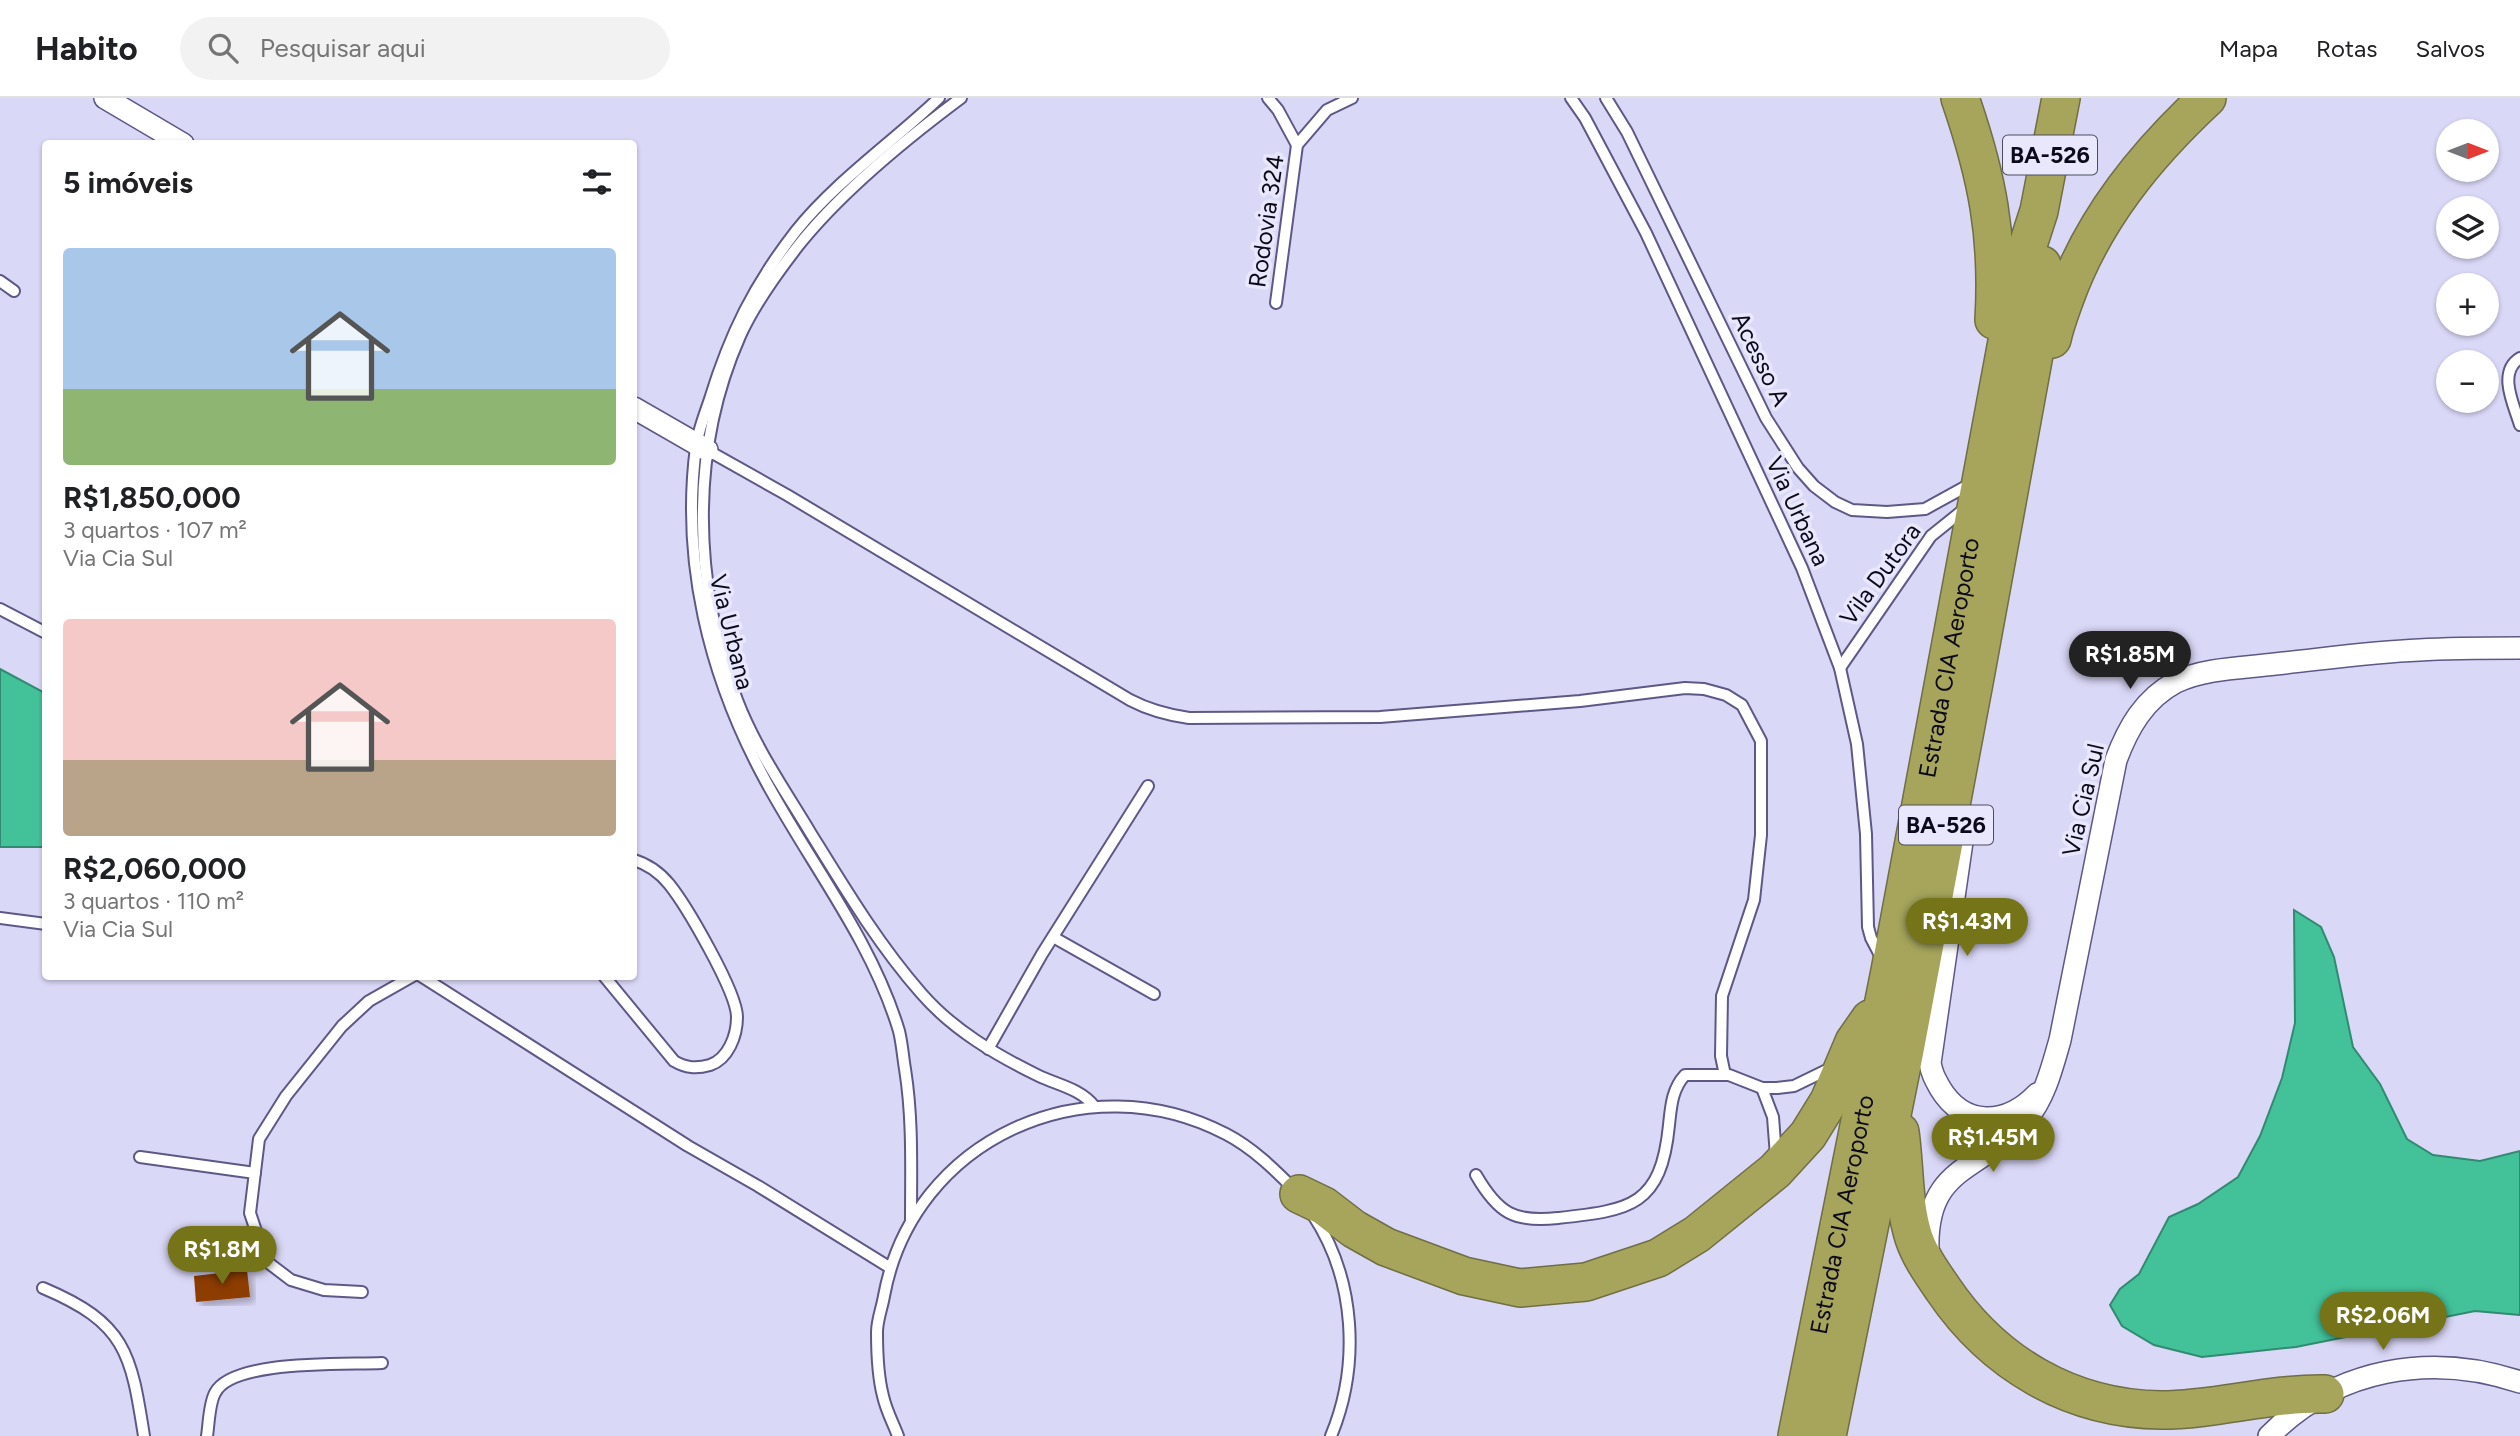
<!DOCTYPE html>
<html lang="pt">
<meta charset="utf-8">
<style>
:root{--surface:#fff;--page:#f2f2f2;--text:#202124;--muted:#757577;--line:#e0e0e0;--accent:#767418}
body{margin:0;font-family:Figtree,sans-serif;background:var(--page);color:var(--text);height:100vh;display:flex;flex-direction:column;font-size:26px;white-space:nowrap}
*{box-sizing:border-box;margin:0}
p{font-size:23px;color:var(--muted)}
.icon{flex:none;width:38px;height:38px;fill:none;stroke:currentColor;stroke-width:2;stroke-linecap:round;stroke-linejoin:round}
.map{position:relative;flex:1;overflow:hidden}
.panel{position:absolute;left:42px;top:42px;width:595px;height:840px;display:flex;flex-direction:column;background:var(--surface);border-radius:7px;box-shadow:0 2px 5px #0004}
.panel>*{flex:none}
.needle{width:46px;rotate:90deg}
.tools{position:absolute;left:2436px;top:21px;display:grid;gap:14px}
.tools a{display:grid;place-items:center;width:63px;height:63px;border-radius:50%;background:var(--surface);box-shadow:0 2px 5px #0004;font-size:35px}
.price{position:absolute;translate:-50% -60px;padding:0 16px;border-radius:24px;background:var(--accent);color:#fff;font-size:23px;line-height:46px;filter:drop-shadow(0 2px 4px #0008)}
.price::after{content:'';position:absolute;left:50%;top:42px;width:21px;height:16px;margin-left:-10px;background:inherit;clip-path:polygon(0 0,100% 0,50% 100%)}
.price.current{background:#222;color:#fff}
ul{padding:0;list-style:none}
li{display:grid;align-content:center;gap:14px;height:371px;padding:0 21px}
li span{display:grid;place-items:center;height:217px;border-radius:7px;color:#555}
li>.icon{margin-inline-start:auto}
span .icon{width:126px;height:126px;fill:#fffc;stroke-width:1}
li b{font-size:30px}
h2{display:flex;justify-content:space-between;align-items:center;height:84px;padding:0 21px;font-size:30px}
header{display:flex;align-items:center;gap:42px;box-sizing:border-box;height:98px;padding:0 35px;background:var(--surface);border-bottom:2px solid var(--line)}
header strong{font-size:33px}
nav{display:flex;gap:38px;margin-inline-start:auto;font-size:24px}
.search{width:490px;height:63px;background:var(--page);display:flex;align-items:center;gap:18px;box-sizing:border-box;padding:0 24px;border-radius:38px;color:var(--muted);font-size:26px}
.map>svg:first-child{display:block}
.water{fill:#43c299;stroke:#328a73;stroke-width:2}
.building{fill:#8d3c00;filter:url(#shadow)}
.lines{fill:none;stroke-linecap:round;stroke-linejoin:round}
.lane-casing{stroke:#5d5885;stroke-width:14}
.street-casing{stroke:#5d5885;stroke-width:24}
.highway-casing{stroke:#706e44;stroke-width:40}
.lane{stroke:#fff;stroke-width:10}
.street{stroke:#fff;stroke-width:21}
.highway{stroke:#a6a55b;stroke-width:37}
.labels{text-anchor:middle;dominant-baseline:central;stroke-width:7;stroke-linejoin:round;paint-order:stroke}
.shield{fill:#e8e7fc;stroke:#4d4c5e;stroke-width:2}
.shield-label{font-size:23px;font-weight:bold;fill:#0b091a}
.street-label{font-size:24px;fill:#0b091a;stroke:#e8e7fc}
</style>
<header>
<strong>Habito</strong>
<div class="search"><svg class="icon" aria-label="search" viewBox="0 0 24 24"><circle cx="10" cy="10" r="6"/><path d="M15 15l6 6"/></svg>Pesquisar aqui</div>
<nav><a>Mapa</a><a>Rotas</a><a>Salvos</a></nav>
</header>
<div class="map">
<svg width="2520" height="1338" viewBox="0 0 2520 1338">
<defs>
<filter id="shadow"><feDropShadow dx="5" dy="5" stdDeviation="3.5" flood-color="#0004"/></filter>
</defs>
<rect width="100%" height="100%" fill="#dad8f7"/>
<g class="water">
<path d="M 0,571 L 45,595 L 45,749 L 0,749 Z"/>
<path d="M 2294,812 L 2321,829 L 2334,859 L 2353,949 L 2380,986 L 2407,1041 L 2433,1057 L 2480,1063 L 2520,1053 L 2520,1217 L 2475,1213 L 2296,1249 L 2202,1259 L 2154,1247 L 2122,1228 L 2110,1207 L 2120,1191 L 2139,1176 L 2169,1119 L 2198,1106 L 2238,1079 L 2260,1038 L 2282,980 L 2295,925 Z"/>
</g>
<path class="building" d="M 247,1172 L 250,1199 L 196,1204 L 194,1178 Z"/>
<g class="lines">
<g class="lane-casing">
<g id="lane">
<path d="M 961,0 C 906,41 841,94 798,148 C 777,175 754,207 740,238 C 689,353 693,486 737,602 C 755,649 784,691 810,734 C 844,789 878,846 921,895 C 953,932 996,957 1039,978 C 1058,987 1081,991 1094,1008"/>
<path d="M 1268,0 L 1278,12 L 1297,47"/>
<path d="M 1571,0 L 1585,20 L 1646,135 L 1802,470 L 1840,570 L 1857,646 L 1866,736 L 1868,829 L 1871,840 L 1882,861"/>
<path d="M 1606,0 L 1627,34 L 1766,320 L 1798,370 L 1814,388 L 1835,404 L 1852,412 L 1887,414 L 1925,411 L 1965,389"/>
<path d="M 0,183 L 14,193"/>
<path d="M 1276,205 L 1297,47 L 1327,12 L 1352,0"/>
<path d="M 2520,260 C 2497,274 2514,307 2520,327"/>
<path d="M 707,352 L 787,397 L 1130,602 C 1149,612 1168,617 1189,620 L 1380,619 L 1580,603 L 1685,590 L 1704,591 L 1726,597 L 1742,607 L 1761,643 L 1761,737 L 1754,802 L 1722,898 L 1721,958 L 1725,977"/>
<path d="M 0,511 L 46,535"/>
<path d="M 1840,570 L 1931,438 L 1962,413"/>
<path d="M 0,820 L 46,826"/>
<path d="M 1053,839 L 1154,896"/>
<path d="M 421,878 L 688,1048 L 758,1088 L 889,1169"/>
<path d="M 604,878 L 674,963 C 686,970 696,971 710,967 C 728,961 737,938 737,919 C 737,894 686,807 669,786 C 660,775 647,766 634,762"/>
<path d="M 988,951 L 1042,856 L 1148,688"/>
<path d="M 1762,990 L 1773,1019 L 1776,1058"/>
<path d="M 140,1059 L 255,1075"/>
<path d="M 1476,1077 C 1498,1115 1514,1125 1558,1120 C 1630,1112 1661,1109 1669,1027 C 1671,1008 1672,991 1685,977 L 1729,977 L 1762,990 L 1777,990 L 1794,988 L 1833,969"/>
<path d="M 1313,1117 C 1356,1182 1360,1268 1331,1338"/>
<path d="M 911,1122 C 911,1071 913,1021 905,971 C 903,959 902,945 899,933 C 871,840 808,763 763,678 C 709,577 681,463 696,349 C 698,333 705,316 710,301 C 730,236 754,187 796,133 C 836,83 893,44 939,0"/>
<path d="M 43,1190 C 126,1225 131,1255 144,1338"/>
<path d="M 362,1194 L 324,1192 L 291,1182 L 266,1163 L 250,1115 L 259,1041 L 286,998 L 342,928 L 369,903 L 413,878"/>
<path d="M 207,1338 C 209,1325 209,1306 215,1295 C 232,1261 345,1267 382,1265"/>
<path d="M 898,1338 C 893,1325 886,1312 883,1298 C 878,1279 877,1254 877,1234 C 877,1222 882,1210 884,1198 C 913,1041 1086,963 1226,1036 C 1253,1050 1275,1072 1296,1093"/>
</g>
</g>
<g class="street-casing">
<g id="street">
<path d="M 105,0 L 183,46"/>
<path d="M 634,310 L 707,352"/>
<path d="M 1964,730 L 1930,965 C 1932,976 1935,981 1940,990 C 1964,1030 2006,1028 2037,996"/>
<path d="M 1928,1153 C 1925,1066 1981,1074 2026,1022 C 2045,999 2052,970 2060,942 L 2116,662 C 2128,630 2144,601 2176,584 C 2205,570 2244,570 2275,566 C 2323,561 2371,554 2419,552 C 2452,550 2486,550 2520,550"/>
<path d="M 2269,1338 C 2336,1270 2431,1254 2520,1284"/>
</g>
</g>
<g class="highway-casing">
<g id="highway">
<path d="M 1960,0 C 1987,78 1999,138 1994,222"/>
<path d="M 2052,241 C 2055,227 2060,214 2065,200 C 2094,120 2146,57 2207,0"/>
<path d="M 1900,1034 C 1905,1069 1903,1106 1914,1140 C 1920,1158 1932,1175 1943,1191 C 1993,1265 2070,1311 2161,1312 C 2216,1312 2269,1295 2325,1296"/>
<path d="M 1299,1096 L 1324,1108 L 1354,1131 L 1386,1149 L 1464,1178 L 1520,1190 L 1586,1184 L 1658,1160 L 1697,1136 L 1775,1073 L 1808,1037 L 1829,1003 L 1854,944 L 1870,921"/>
<path id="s1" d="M 1797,1338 L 1890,873 L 2014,206 L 2028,147 L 2039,113 L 2061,0"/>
<path d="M 1827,1338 L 1905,952 L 1975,579 L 2035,251 L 2042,185 L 2042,167"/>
</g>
</g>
<use href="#lane" class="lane"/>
<use href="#street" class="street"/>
<use href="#highway" class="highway"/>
</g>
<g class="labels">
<g class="shield">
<rect x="2003" y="37.5" width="94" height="39" rx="5"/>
<rect x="1899" y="707.5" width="94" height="39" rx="5"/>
</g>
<g class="shield-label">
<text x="2050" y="57">BA-526</text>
<text x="1946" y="727">BA-526</text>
</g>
<g class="street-label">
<text transform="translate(1266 123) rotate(-82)">Rodovia 324</text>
<text transform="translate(1761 261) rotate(64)">Acesso A</text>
<text transform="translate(1798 413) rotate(65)">Via Urbana</text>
<text transform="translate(1880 476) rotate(-54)">Vila Dutora</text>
<text transform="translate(732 534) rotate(76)">Via Urbana</text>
<text stroke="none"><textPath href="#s1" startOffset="793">Estrada CIA Aeroporto</textPath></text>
<text transform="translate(2083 702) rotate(-77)">Via Cia Sul</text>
<text stroke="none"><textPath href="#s1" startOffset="226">Estrada CIA Aeroporto</textPath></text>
</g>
</g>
</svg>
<div class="tools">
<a><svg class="needle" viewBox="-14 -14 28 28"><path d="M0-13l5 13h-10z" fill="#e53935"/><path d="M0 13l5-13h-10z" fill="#757577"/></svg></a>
<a><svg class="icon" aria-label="layers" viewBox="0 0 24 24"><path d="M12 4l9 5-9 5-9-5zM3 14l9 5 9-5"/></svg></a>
<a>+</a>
<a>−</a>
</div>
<b class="price current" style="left:2130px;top:593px">R$1.85M</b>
<b class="price" style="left:1967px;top:860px">R$1.43M</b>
<b class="price" style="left:1993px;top:1076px">R$1.45M</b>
<b class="price" style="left:222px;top:1188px">R$1.8M</b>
<b class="price" style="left:2383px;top:1254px">R$2.06M</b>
<section class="panel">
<h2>5 imóveis<svg class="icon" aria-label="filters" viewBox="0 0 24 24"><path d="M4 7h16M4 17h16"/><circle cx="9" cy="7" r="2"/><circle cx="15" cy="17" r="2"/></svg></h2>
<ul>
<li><span style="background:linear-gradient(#a9c7e8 65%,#8fb573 0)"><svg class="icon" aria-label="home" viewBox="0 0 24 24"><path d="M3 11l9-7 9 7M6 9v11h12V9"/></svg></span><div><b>R$1,850,000</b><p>3 quartos · 107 m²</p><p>Via Cia Sul</p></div></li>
<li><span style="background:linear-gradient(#f6c9c9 65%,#b9a48a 0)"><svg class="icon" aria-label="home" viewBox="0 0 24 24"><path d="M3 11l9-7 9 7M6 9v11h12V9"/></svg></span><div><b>R$2,060,000</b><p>3 quartos · 110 m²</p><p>Via Cia Sul</p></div></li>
</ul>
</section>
</div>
